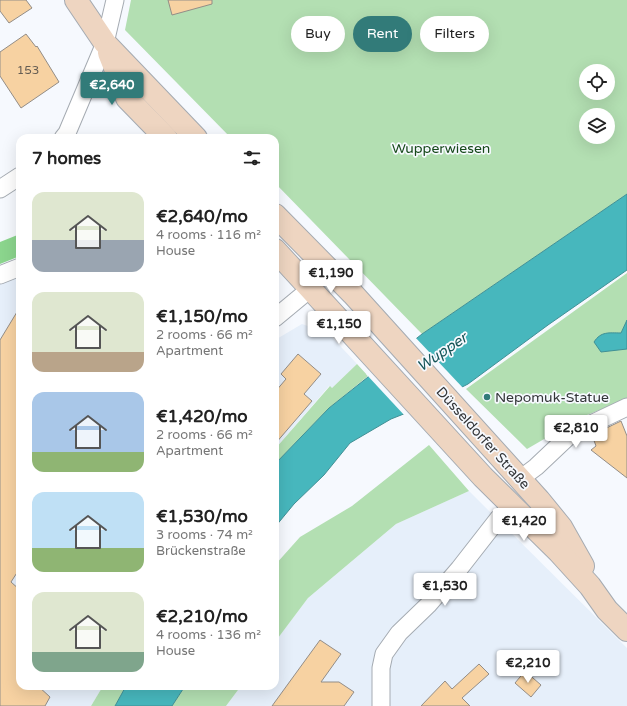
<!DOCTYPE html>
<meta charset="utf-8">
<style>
:root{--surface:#fff;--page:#f6f6f6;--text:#222;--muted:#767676;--accent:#327b79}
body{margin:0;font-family:"Varela Round",sans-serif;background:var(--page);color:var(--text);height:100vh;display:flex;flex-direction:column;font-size:15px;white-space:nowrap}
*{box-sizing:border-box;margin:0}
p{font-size:13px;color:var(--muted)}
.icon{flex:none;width:22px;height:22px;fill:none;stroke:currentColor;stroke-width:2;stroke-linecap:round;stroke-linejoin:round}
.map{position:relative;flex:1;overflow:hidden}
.panel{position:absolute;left:16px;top:134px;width:263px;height:556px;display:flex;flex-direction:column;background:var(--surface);border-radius:12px;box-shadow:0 4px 16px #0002}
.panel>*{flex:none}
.banner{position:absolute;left:291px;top:16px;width:276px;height:36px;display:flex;gap:8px}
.controls{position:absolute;left:579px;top:64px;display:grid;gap:8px}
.controls a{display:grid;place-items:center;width:36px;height:36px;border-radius:50%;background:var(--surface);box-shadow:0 4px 16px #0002;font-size:20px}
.price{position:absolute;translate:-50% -34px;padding:0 9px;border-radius:4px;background:#fff;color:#222;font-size:13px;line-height:26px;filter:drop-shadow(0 1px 2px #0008)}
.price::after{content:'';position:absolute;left:50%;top:24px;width:12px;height:9px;margin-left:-6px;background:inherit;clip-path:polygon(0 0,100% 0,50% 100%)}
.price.on{background:var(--accent);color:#fff}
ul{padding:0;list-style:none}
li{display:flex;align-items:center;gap:12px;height:100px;padding:0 16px}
li span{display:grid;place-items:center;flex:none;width:112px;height:80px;border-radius:12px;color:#555}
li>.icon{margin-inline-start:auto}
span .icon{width:48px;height:48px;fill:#fffc;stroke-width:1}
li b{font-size:17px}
h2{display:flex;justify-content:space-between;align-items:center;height:48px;padding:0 16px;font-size:17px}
.chip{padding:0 14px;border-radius:18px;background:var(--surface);box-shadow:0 4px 16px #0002;font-size:14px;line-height:36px}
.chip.on{background:var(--accent);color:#fff}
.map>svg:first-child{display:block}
.built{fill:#e6effa}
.green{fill:#b3dfb2;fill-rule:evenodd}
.forest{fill:#8bd58d}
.water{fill:#47b7bd;stroke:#419095}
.pier{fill:#f6f9fe}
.building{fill:#f7d2a2;stroke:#938d87}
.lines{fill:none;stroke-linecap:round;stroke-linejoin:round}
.street-casing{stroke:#a5abb2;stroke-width:19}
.secondary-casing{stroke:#a5abb2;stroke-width:24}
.street{stroke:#fff;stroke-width:17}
.secondary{stroke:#eed5c1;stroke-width:22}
.poi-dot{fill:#327b79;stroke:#f6f9fe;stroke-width:1.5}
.labels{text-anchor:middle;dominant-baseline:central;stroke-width:3.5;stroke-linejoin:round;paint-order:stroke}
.number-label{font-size:12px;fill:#655d53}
.park-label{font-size:14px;fill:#16491a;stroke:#f6f9fe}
.poi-label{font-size:14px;fill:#343639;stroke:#f6f9fe;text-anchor:start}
.street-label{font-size:14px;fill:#343639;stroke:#f6f9fe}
.water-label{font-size:15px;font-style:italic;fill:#145457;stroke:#f6f9fe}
</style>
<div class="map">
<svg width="627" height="706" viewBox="0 0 627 706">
<rect width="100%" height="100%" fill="#f6f9fe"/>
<g class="built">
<path d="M 20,275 L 20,686 L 103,686 L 91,706 L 0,706 L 0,282 Z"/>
<path d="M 302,324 L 328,333 L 357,364 L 332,388 L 329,386 L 275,449 L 275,340 Z"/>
<path d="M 469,491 L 627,648 L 627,706 L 226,706 L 241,686 L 275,686 L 275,642 L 308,598 L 396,524 Z"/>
</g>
<g class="green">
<path d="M 131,0 L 627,0 L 627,194 L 422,334 L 275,183 L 275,138 L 231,138 L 125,30 ZM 586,71 L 608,71 L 608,93 L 586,93 ZM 586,115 L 608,115 L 608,137 L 586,137 Z"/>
<path d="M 627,273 L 627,399 L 582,417 L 527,449 L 466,389 Z"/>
<path d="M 357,364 L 368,376 L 329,408 L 275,464 L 275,449 L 330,386 L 332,388 Z"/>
<path d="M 429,445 L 469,491 L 396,524 L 308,598 L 275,642 L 275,565 L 300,537 L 352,506 Z"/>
<path d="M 103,686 L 126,686 L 115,706 L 91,706 Z"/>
<path d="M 185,686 L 241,686 L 226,706 L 172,706 Z"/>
</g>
<path class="forest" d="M 20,234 L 20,256 L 0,264 L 0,242 Z"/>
<g class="water">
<path d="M 627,194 L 627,270 L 548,325 L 468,384 L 429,404 L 391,419 L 350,443 L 324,475 L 294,504 L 275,527 L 275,464 L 329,408 L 422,334 Z"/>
<path d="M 627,320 L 627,349 L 601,352 L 594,342 C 601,331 609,333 621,333 Z"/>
<path d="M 126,686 L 185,686 L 172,706 L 115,706 Z"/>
</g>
<path class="pier" d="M 415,337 L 464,389 L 405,416 L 366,374 Z"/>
<g class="building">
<path d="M 0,0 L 26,0 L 32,8 L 9,23 L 0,11 Z"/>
<path d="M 168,0 L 212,0 L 212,4 L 172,15 Z"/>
<path d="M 26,34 L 36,47 L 37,46 L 59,82 L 21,108 L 0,76 L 0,52 Z"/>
<path d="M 20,307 L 20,568 L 11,582 L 20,590 L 20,686 L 38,686 L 50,697 L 45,706 L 0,706 L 0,340 Z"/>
<path d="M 298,354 L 321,374 L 304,394 L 312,401 L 275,444 L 275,392 L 286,379 L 281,374 Z"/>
<path d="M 621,421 L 627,436 L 627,478 L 591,450 L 596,446 L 592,435 Z"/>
<path d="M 320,640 L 341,654 L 321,682 L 339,682 L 354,692 L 344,706 L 272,706 Z"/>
<path d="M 479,664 L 489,674 L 462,698 L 470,706 L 421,706 L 445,681 L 452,689 Z"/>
<path d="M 525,671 L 541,685 L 531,697 L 515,683 Z"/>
</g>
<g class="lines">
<g class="street-casing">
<g id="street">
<path d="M 63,138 L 67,133 L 105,43 L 115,0"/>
<path d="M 0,189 L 20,176"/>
<path d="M 0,275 L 20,267"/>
<path d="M 275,318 L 310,289"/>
<path d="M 520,479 L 536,467 L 572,433 L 627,407"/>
<path d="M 381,706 L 381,668 L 384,654 L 399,633 L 428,605 L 459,569 L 498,519 L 512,507"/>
</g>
</g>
<g class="secondary-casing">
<g id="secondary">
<path d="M 76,0 L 105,43 L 196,138"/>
<path d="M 109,53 L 127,98 L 166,138"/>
<path d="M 275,215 L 353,294 L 539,500 L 561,527 L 583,566"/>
<path d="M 275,250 L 483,477 L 559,552 L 590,586 L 607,610 L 627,630"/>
</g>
</g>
<use href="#street" class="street"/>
<use href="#secondary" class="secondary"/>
</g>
<circle class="poi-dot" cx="487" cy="397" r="4"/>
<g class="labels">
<g class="number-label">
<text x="28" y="70">153</text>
</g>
<g class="park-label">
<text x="441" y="148">Wupperwiesen</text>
</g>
<g class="poi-label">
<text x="495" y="397">Nepomuk-Statue</text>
</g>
<g class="street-label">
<text transform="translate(483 438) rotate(48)">Düsseldorfer Straße</text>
</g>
<g class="water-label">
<text transform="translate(442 352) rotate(-34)">Wupper</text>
</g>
</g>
</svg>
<div class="controls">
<a><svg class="icon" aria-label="locate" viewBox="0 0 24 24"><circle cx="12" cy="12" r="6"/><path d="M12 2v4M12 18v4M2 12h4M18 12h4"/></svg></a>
<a><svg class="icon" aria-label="layers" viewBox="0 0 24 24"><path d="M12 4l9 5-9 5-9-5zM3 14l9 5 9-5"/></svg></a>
</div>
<b class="price on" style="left:112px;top:106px">€2,640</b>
<b class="price" style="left:331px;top:294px">€1,190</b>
<b class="price" style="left:339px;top:345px">€1,150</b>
<b class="price" style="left:576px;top:449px">€2,810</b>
<b class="price" style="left:524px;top:542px">€1,420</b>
<b class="price" style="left:445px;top:607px">€1,530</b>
<b class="price" style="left:528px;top:684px">€2,210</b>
<div class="banner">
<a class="chip">Buy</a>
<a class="chip on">Rent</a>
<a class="chip">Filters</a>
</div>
<section class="panel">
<h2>7 homes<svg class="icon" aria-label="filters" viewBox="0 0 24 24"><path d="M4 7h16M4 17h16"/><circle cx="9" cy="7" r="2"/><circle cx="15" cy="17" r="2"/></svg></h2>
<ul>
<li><span style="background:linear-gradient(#dfe7d0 60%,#9aa5b1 0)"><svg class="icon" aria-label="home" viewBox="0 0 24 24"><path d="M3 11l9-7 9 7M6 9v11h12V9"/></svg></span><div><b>€2,640/mo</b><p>4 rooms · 116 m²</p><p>House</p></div></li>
<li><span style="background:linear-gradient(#dfe7d0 75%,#b9a48a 0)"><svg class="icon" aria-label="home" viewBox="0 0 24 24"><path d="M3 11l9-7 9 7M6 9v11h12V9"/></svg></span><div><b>€1,150/mo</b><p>2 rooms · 66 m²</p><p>Apartment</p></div></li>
<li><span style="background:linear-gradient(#a9c7e8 75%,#8fb573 0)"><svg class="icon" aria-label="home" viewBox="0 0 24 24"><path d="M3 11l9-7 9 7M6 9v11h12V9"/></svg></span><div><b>€1,420/mo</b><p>2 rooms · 66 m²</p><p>Apartment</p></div></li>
<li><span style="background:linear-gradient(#bfe0f5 70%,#8fb573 0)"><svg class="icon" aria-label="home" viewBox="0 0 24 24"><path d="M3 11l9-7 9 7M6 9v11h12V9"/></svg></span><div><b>€1,530/mo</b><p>3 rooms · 74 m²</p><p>Brückenstraße</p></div></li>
<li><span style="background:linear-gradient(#dfe7d0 75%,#7fa58c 0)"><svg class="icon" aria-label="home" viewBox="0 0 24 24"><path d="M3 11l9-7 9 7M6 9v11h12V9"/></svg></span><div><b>€2,210/mo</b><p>4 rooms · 136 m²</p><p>House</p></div></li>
</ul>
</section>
</div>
